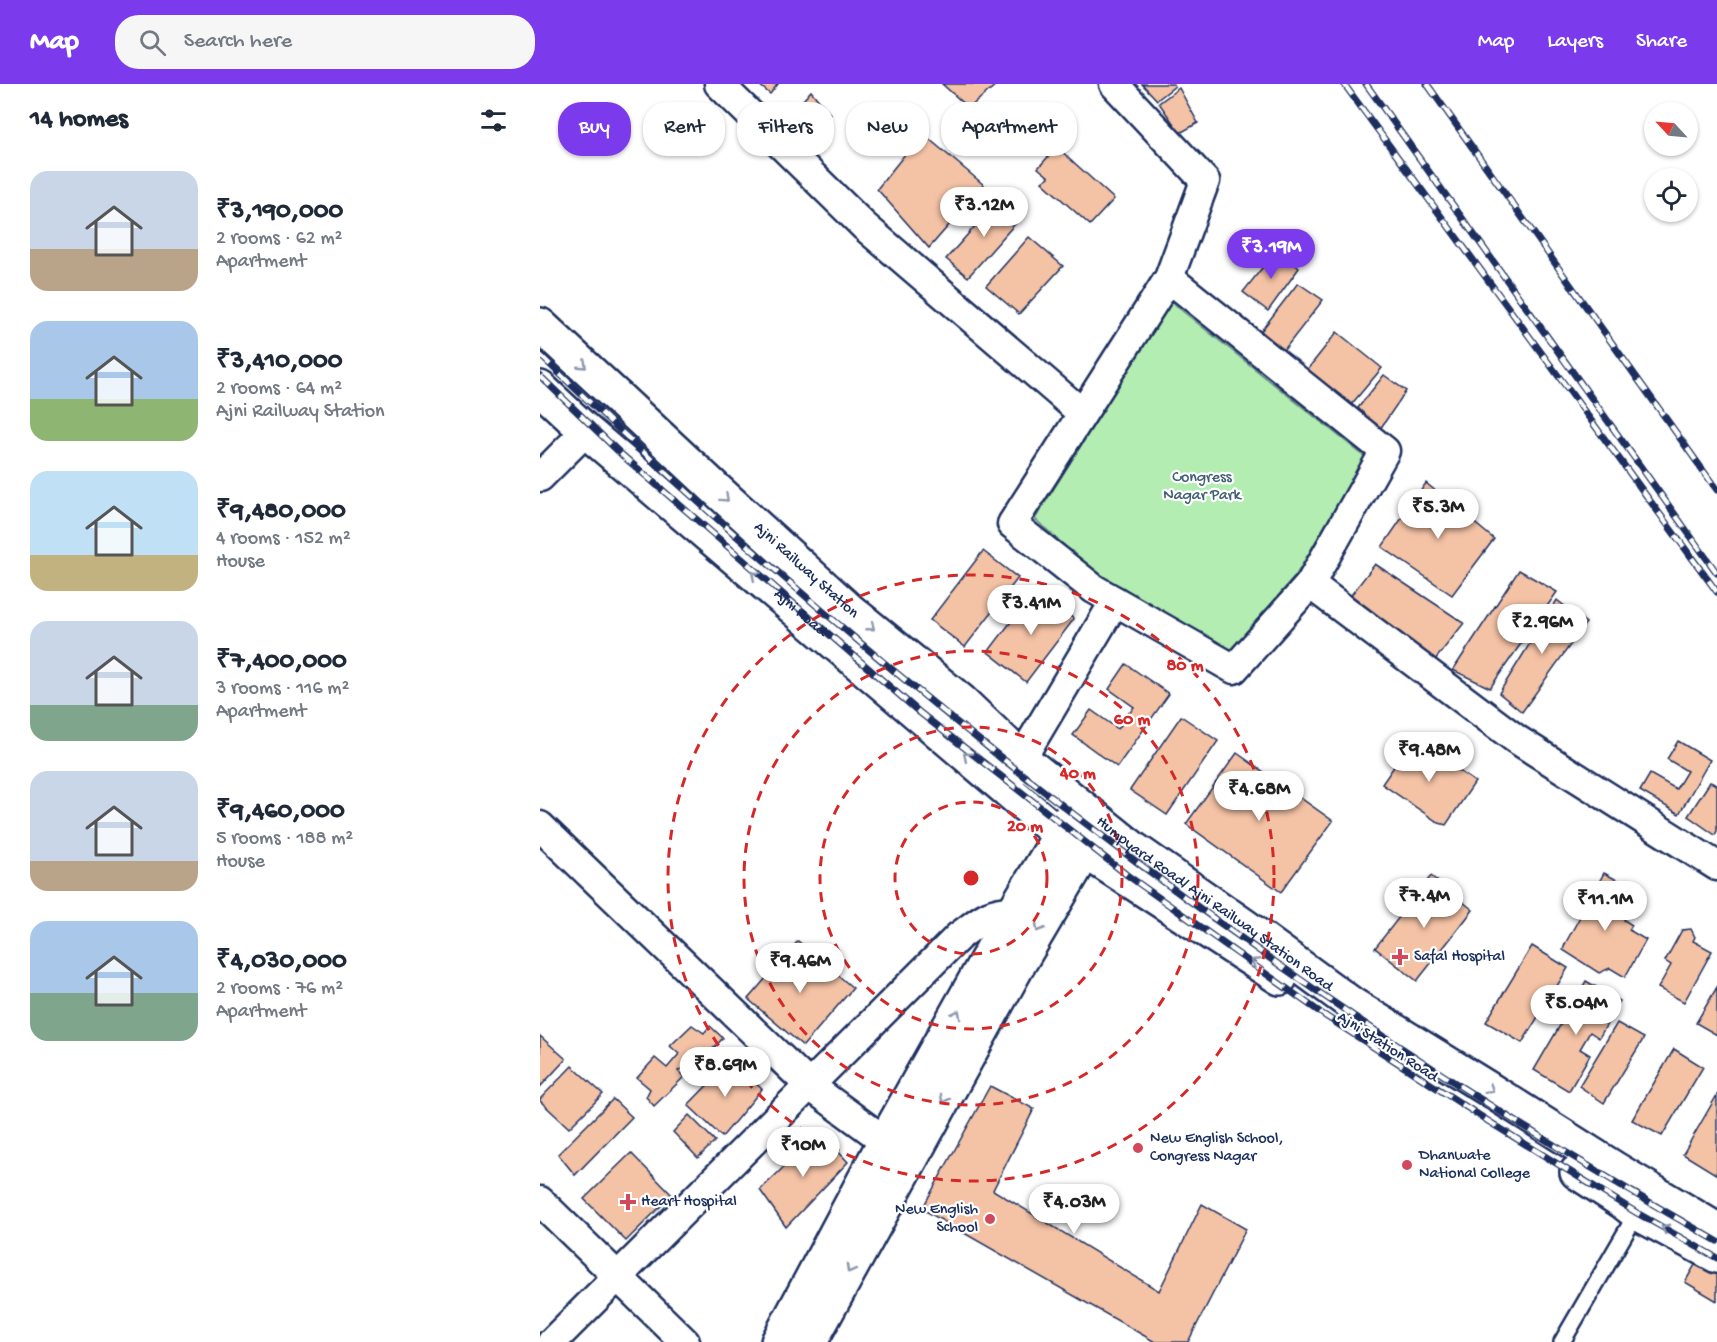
<!DOCTYPE html>
<meta charset="utf-8">
<style>
:root{--surface:#fff;--page:#f6f6f7;--text:#1f2937;--muted:#747a83;--accent:#7c3aed}
body{margin:0;font-family:"Gochi Hand",sans-serif;background:var(--page);color:var(--text);height:100vh;display:flex;flex-direction:column;font-size:22px;white-space:nowrap}
*{box-sizing:border-box;margin:0}
p{font-size:20px;color:var(--muted)}
.icon{flex:none;width:33px;height:33px;fill:none;stroke:currentColor;stroke-width:2;stroke-linecap:round;stroke-linejoin:round}
.map{position:relative;flex:1;overflow:hidden}
.drawer{display:flex;flex-direction:column;background:var(--surface);width:540px}
.drawer>*{flex:none}
.banner{position:absolute;left:18px;top:18px;width:570px;height:54px;display:flex;gap:12px}
.needle{width:39px;rotate:296deg}
.tools{position:absolute;left:1104px;top:18px;display:grid;gap:12px}
.tools a{display:grid;place-items:center;width:54px;height:54px;border-radius:50%;background:var(--surface);box-shadow:0 2px 4px #0004;font-size:30px}
.price{position:absolute;translate:-50% -51px;padding:0 14px;border-radius:21px;background:#fff;color:#222;font-size:20px;line-height:39px;filter:drop-shadow(0 2px 3px #0008)}
.price::after{content:'';position:absolute;left:50%;top:36px;width:18px;height:14px;margin-left:-9px;background:inherit;clip-path:polygon(0 0,100% 0,50% 100%)}
.price.on{background:var(--accent);color:#fff}
ul{padding:0;list-style:none}
li{display:flex;align-items:center;gap:18px;height:150px;padding:0 30px}
li span{display:grid;place-items:center;flex:none;width:168px;height:120px;border-radius:18px;color:#555}
li>.icon{margin-inline-start:auto}
span .icon{width:72px;height:72px;fill:#fffc;stroke-width:1}
li b{font-size:26px}
h2{display:flex;justify-content:space-between;align-items:center;height:72px;padding:0 30px;font-size:26px}
.pill{padding:0 21px;border-radius:24px;background:var(--surface);box-shadow:0 2px 4px #0004;font-size:21px;line-height:54px}
.pill.on{background:var(--accent);color:#fff}
header{display:flex;align-items:center;gap:36px;box-sizing:border-box;height:84px;padding:0 30px;background:var(--accent);color:#fff}
header strong{font-size:28px}
nav{display:flex;gap:33px;margin-inline-start:auto;font-size:21px}
.search{width:420px;height:54px;background:var(--page);display:flex;align-items:center;gap:15px;box-sizing:border-box;padding:0 21px;border-radius:24px;color:var(--muted);font-size:22px}
main{display:flex;flex:1;min-height:0}
.map>svg:first-child{display:block}
.green{fill:#b3edb2;stroke:#678e88;stroke-width:1.5}
.building{fill:#f4c2a5;stroke:#1b2f5e;stroke-width:1.5}
.lines{fill:none;stroke-linecap:round;stroke-linejoin:round}
.service-casing{stroke:#1b2f5e;stroke-width:20}
.minor-casing{stroke:#1b2f5e;stroke-width:33}
.secondary-casing{stroke:#1b2f5e;stroke-width:38}
.service{stroke:#fff;stroke-width:15}
.minor{stroke:#fff;stroke-width:28}
.secondary{stroke:#fff;stroke-width:33}
.rail-casing{stroke:#1b2f5e;stroke-width:7}
.rail{stroke:#fff;stroke-width:4.5;stroke-dasharray:14;stroke-linecap:butt}
.oneway{stroke:#8d97ae}
.ring{fill:none;stroke:#d62828;stroke-width:3;stroke-dasharray:10 8}
.poi-dot{fill:#d1495b;stroke:#fff;stroke-width:2}
.labels{text-anchor:middle;dominant-baseline:central;stroke-width:4.5;stroke-linejoin:round;paint-order:stroke}
.park-label{font-size:16px;fill:#415e73;stroke:#fff}
.street-label{font-size:16px;fill:#1b2f5e;stroke:#fff}
.poi-label{font-size:16px;fill:#1b2f5e;stroke:#fff;text-anchor:start}
.centre{fill:#d62828;stroke:#fff;stroke-width:3}
.ring-label{font-size:18px;text-anchor:middle;font-weight:bold;fill:#d62828;stroke:#fff;stroke-width:4.5;stroke-linejoin:round;paint-order:stroke}
</style>
<header>
<strong>Map</strong>
<div class="search"><svg class="icon" aria-label="search" viewBox="0 0 24 24"><circle cx="10" cy="10" r="6"/><path d="M15 15l6 6"/></svg>Search here</div>
<nav><a>Map</a><a>Layers</a><a>Share</a></nav>
</header>
<main>
<section class="drawer">
<h2>14 homes<svg class="icon" aria-label="filters" viewBox="0 0 24 24"><path d="M4 7h16M4 17h16"/><circle cx="9" cy="7" r="2"/><circle cx="15" cy="17" r="2"/></svg></h2>
<ul>
<li><span style="background:linear-gradient(#c9d6e8 65%,#b9a48a 0)"><svg class="icon" aria-label="home" viewBox="0 0 24 24"><path d="M3 11l9-7 9 7M6 9v11h12V9"/></svg></span><div><b>₹3,190,000</b><p>2 rooms · 62 m²</p><p>Apartment</p></div></li>
<li><span style="background:linear-gradient(#a9c7e8 65%,#8fb573 0)"><svg class="icon" aria-label="home" viewBox="0 0 24 24"><path d="M3 11l9-7 9 7M6 9v11h12V9"/></svg></span><div><b>₹3,410,000</b><p>2 rooms · 64 m²</p><p>Ajni Railway Station</p></div></li>
<li><span style="background:linear-gradient(#bfe0f5 70%,#c2b280 0)"><svg class="icon" aria-label="home" viewBox="0 0 24 24"><path d="M3 11l9-7 9 7M6 9v11h12V9"/></svg></span><div><b>₹9,480,000</b><p>4 rooms · 152 m²</p><p>House</p></div></li>
<li><span style="background:linear-gradient(#c9d6e8 70%,#7fa58c 0)"><svg class="icon" aria-label="home" viewBox="0 0 24 24"><path d="M3 11l9-7 9 7M6 9v11h12V9"/></svg></span><div><b>₹7,400,000</b><p>3 rooms · 116 m²</p><p>Apartment</p></div></li>
<li><span style="background:linear-gradient(#c9d6e8 75%,#b9a48a 0)"><svg class="icon" aria-label="home" viewBox="0 0 24 24"><path d="M3 11l9-7 9 7M6 9v11h12V9"/></svg></span><div><b>₹9,460,000</b><p>5 rooms · 188 m²</p><p>House</p></div></li>
<li><span style="background:linear-gradient(#a9c7e8 60%,#7fa58c 0)"><svg class="icon" aria-label="home" viewBox="0 0 24 24"><path d="M3 11l9-7 9 7M6 9v11h12V9"/></svg></span><div><b>₹4,030,000</b><p>2 rooms · 76 m²</p><p>Apartment</p></div></li>
</ul>
</section>
<div class="map">
<svg width="1177" height="1258" viewBox="0 0 1177 1258">
<rect width="100%" height="100%" fill="#fff"/>
<filter id="ink" filterUnits="userSpaceOnUse"><feTurbulence type="fractalNoise" baseFrequency=".0167" numOctaves="2"/><feDisplacementMap in="SourceGraphic" scale="12" xChannelSelector="R" yChannelSelector="G"/><feConvolveMatrix kernelMatrix="1 2 1 2 8 2 1 2 1" color-interpolation-filters="sRGB"/></filter>
<g filter="url(#ink)">
<path class="green" d="M 631,218 L 825,373 L 756,491 L 692,566 L 562,495 L 495,435 Z"/>
<g class="building">
<path d="M 218,0 L 238,0 L 230,10 Z"/>
<path d="M 402,0 L 457,0 L 429,24 Z"/>
<path d="M 602,0 L 634,0 L 635,2 L 617,16 Z"/>
<path d="M 639,4 L 658,39 L 640,49 L 619,19 Z"/>
<path d="M 271,7 L 290,30 L 272,46 L 251,30 Z"/>
<path d="M 382,49 L 444,101 L 389,164 L 337,105 Z"/>
<path d="M 517,63 L 574,115 L 550,141 L 502,98 L 509,93 L 498,84 Z"/>
<path d="M 459,115 L 481,133 L 428,193 L 406,175 Z"/>
<path d="M 489,153 L 523,182 L 479,230 L 446,202 Z"/>
<path d="M 737,165 L 759,184 L 728,227 L 703,208 Z"/>
<path d="M 758,199 L 783,216 L 744,266 L 721,247 Z"/>
<path d="M 797,248 L 842,284 L 810,322 L 767,286 Z"/>
<path d="M 844,291 L 866,307 L 840,345 L 818,324 Z"/>
<path d="M 886,399 L 954,455 L 912,511 L 842,463 Z"/>
<path d="M 443,467 L 478,494 L 425,563 L 390,536 Z"/>
<path d="M 835,480 L 924,539 L 895,576 L 811,511 Z"/>
<path d="M 979,486 L 1017,508 L 950,604 L 913,586 Z"/>
<path d="M 495,506 L 534,535 L 486,598 L 448,568 Z"/>
<path d="M 1017,516 L 1046,539 L 982,628 L 959,609 Z"/>
<path d="M 586,580 L 629,610 L 577,683 L 533,651 L 551,626 L 578,645 L 594,623 L 569,605 Z"/>
<path d="M 641,632 L 678,657 L 627,731 L 590,706 Z"/>
<path d="M 873,655 L 935,698 L 906,741 L 899,739 L 842,700 Z"/>
<path d="M 1138,657 L 1170,676 L 1139,730 L 1100,707 L 1110,690 L 1136,705 L 1147,687 L 1127,675 Z"/>
<path d="M 697,669 L 793,737 L 741,808 L 646,740 Z"/>
<path d="M 1170,698 L 1177,701 L 1177,747 L 1175,751 L 1148,732 Z"/>
<path d="M 1064,789 L 1099,808 L 1086,801 L 1073,823 L 1087,831 L 1084,836 L 1092,841 L 1089,846 L 1106,856 L 1085,893 L 1070,884 L 1059,889 L 1023,866 L 1025,860 Z"/>
<path d="M 891,792 L 933,826 L 877,897 L 835,864 Z"/>
<path d="M 1151,845 L 1155,853 L 1153,857 L 1172,867 L 1144,918 L 1118,904 L 1131,881 L 1125,877 L 1142,846 Z"/>
<path d="M 258,857 L 313,904 L 263,962 L 208,915 Z"/>
<path d="M 992,862 L 1028,884 L 982,959 L 946,938 Z"/>
<path d="M 1046,897 L 1080,917 L 1059,954 L 1050,948 L 1040,965 L 1050,971 L 1029,1007 L 994,986 Z"/>
<path d="M 1177,903 L 1177,951 L 1156,939 Z"/>
<path d="M 1077,939 L 1104,954 L 1064,1019 L 1039,1002 Z"/>
<path d="M 152,941 L 164,949 L 170,942 L 183,954 L 154,985 L 147,981 L 138,987 L 144,993 L 114,1022 L 106,1013 L 110,1005 L 97,994 L 115,974 L 127,984 L 139,970 L 130,962 Z"/>
<path d="M 0,952 L 26,975 L 0,1003 Z"/>
<path d="M 1134,965 L 1163,983 L 1122,1052 L 1092,1036 Z"/>
<path d="M 191,977 L 222,1005 L 182,1053 L 148,1021 Z"/>
<path d="M 32,982 L 63,1010 L 29,1044 L 0,1017 L 0,1015 Z"/>
<path d="M 450,1002 L 494,1025 L 453,1106 L 619,1207 L 662,1120 L 706,1145 L 648,1258 L 615,1258 L 382,1125 Z"/>
<path d="M 1177,1011 L 1177,1091 L 1143,1070 Z"/>
<path d="M 73,1015 L 92,1033 L 35,1091 L 18,1070 Z"/>
<path d="M 149,1031 L 175,1057 L 158,1074 L 133,1048 Z"/>
<path d="M 280,1048 L 308,1078 L 246,1143 L 220,1106 Z"/>
<path d="M 91,1069 L 132,1111 L 86,1157 L 44,1115 Z"/>
<path d="M 1177,1143 L 1177,1217 L 1145,1198 Z"/>
</g>
<g class="lines">
<g class="service-casing">
<path id="service" d="M 1022,1258 L 1097,1129"/>
</g>
<g class="minor-casing">
<g id="minor">
<path d="M 179,0 L 324,142 L 542,329"/>
<path d="M 574,0 L 665,97 L 629,194 L 472,440 L 554,505 L 694,585 L 770,500 L 845,367 L 629,194"/>
<path d="M 0,393 L 46,347"/>
<path d="M 770,500 L 976,655 L 1177,782"/>
<path d="M 470,694 L 575,517"/>
<path d="M 0,742 L 270,1002 L 345,1057 L 364,1068"/>
<path d="M 0,1117 L 145,1258"/>
<path d="M 12,1258 L 419,852 C 440,837 447,827 474,827"/>
</g>
</g>
<g class="secondary-casing">
<g id="secondary">
<path id="s1" d="M 0,241 L 179,408 L 308,525 L 421,617 L 482,675 L 594,765 L 706,843 L 813,921 L 947,1004 L 1075,1085 L 1177,1146"/>
<path id="s2" d="M 0,304 L 46,347 L 520,751 L 740,894"/>
<path d="M 1037,1088 L 1083,1118 L 1097,1129 L 1177,1172"/>
<path d="M 238,1258 L 345,1057 L 474,827 L 531,733"/>
<path d="M 270,1258 L 477,883 L 556,749"/>
</g>
</g>
<use href="#service" class="service"/>
<use href="#minor" class="minor"/>
<use href="#secondary" class="secondary"/>
<g class="rail-casing">
<g id="rail">
<path d="M 804,0 L 1177,508"/>
<path d="M 826,0 L 1177,489"/>
<path d="M 887,0 L 1177,406"/>
<path d="M 0,271 C 355,611 748,915 1177,1157"/>
<path d="M 0,292 L 82,371 L 379,628 L 587,791 L 784,931 L 948,1037 L 1097,1129 L 1177,1174"/>
</g>
</g>
<use href="#rail" class="rail"/>
</g>
<defs><path id="oneway-chevron" d="M-2-3.5L2.5 0L-2 3.5" fill="none" stroke-width="1.6" stroke-linecap="round" stroke-linejoin="round" transform="scale(1.5)"/></defs>
<g class="oneway">
<use href="#oneway-chevron" transform="translate(43 281) rotate(43)"/>
<use href="#oneway-chevron" transform="translate(185 414) rotate(42)"/>
<use href="#oneway-chevron" transform="translate(215 491) rotate(-140)"/>
<use href="#oneway-chevron" transform="translate(331 543) rotate(39)"/>
<use href="#oneway-chevron" transform="translate(427 672) rotate(-140)"/>
<use href="#oneway-chevron" transform="translate(499 844) rotate(120)"/>
<use href="#oneway-chevron" transform="translate(715 878) rotate(-147)"/>
<use href="#oneway-chevron" transform="translate(417 930) rotate(-61)"/>
<use href="#oneway-chevron" transform="translate(950 1005) rotate(32)"/>
<use href="#oneway-chevron" transform="translate(404 1015) rotate(119)"/>
<use href="#oneway-chevron" transform="translate(1125 1144) rotate(-152)"/>
<use href="#oneway-chevron" transform="translate(310 1185) rotate(119)"/>
</g>
</g>
<g class="ring">
<circle cx="431" cy="794" r="76"/>
<circle cx="431" cy="794" r="151"/>
<circle cx="431" cy="794" r="227"/>
<circle cx="431" cy="794" r="303"/>
</g>
<g class="poi-dot">
<path d="M857 864h6v6h6v6h-6v6h-6v-6h-6v-6h6z"/>
<circle cx="598" cy="1064" r="6"/>
<circle cx="867" cy="1081" r="6"/>
<path d="M85 1109h6v6h6v6h-6v6h-6v-6h-6v-6h6z"/>
<circle cx="450" cy="1135" r="6"/>
</g>
<g class="labels">
<g class="park-label">
<text x="662" y="394">Congress<tspan x="662" dy="18">Nagar Park</tspan></text>
</g>
<g class="street-label">
<text stroke="none"><textPath href="#s1" startOffset="362">Ajni Railway Station</textPath></text>
<text stroke="none"><textPath href="#s2" startOffset="344">Ajni Road</textPath></text>
<text stroke="none"><textPath href="#s1" startOffset="890">Humpyard Road/ Ajni Railway Station Road</textPath></text>
<text transform="translate(847 964) rotate(33)">Ajni Station Road</text>
</g>
<g class="poi-label">
<text x="874" y="873">Safal Hospital</text>
<text x="610" y="1055">New English School,<tspan x="610" dy="18">Congress Nagar</tspan></text>
<text x="879" y="1072">Dhanwate<tspan x="879" dy="18">National College</tspan></text>
<text x="101" y="1118">Heart Hospital</text>
<text x="438" y="1126" text-anchor="end">New English<tspan x="438" dy="18">School</tspan></text>
</g>
</g>
<circle cx="431" cy="794" r="9" class="centre"/>
<g class="ring-label">
<text x="645" y="586">80 m</text>
<text x="592" y="640">60 m</text>
<text x="538" y="694">40 m</text>
<text x="485" y="747">20 m</text>
</g>
</svg>
<div class="tools">
<a><svg class="needle" viewBox="-14 -14 28 28"><path d="M0-13l5 13h-10z" fill="#e53935"/><path d="M0 13l5-13h-10z" fill="#747a83"/></svg></a>
<a><svg class="icon" aria-label="locate" viewBox="0 0 24 24"><circle cx="12" cy="12" r="6"/><path d="M12 2v4M12 18v4M2 12h4M18 12h4"/></svg></a>
</div>
<b class="price" style="left:444px;top:154px">₹3.12M</b>
<b class="price on" style="left:731px;top:196px">₹3.19M</b>
<b class="price" style="left:898px;top:456px">₹5.3M</b>
<b class="price" style="left:491px;top:552px">₹3.41M</b>
<b class="price" style="left:1002px;top:571px">₹2.96M</b>
<b class="price" style="left:889px;top:699px">₹9.48M</b>
<b class="price" style="left:719px;top:738px">₹4.68M</b>
<b class="price" style="left:884px;top:845px">₹7.4M</b>
<b class="price" style="left:1065px;top:848px">₹11.1M</b>
<b class="price" style="left:260px;top:910px">₹9.46M</b>
<b class="price" style="left:1036px;top:952px">₹5.04M</b>
<b class="price" style="left:185px;top:1014px">₹8.69M</b>
<b class="price" style="left:263px;top:1094px">₹10M</b>
<b class="price" style="left:534px;top:1151px">₹4.03M</b>
<div class="banner">
<a class="pill on">Buy</a>
<a class="pill">Rent</a>
<a class="pill">Filters</a>
<a class="pill">New</a>
<a class="pill">Apartment</a>
</div>
</div>
</main>
